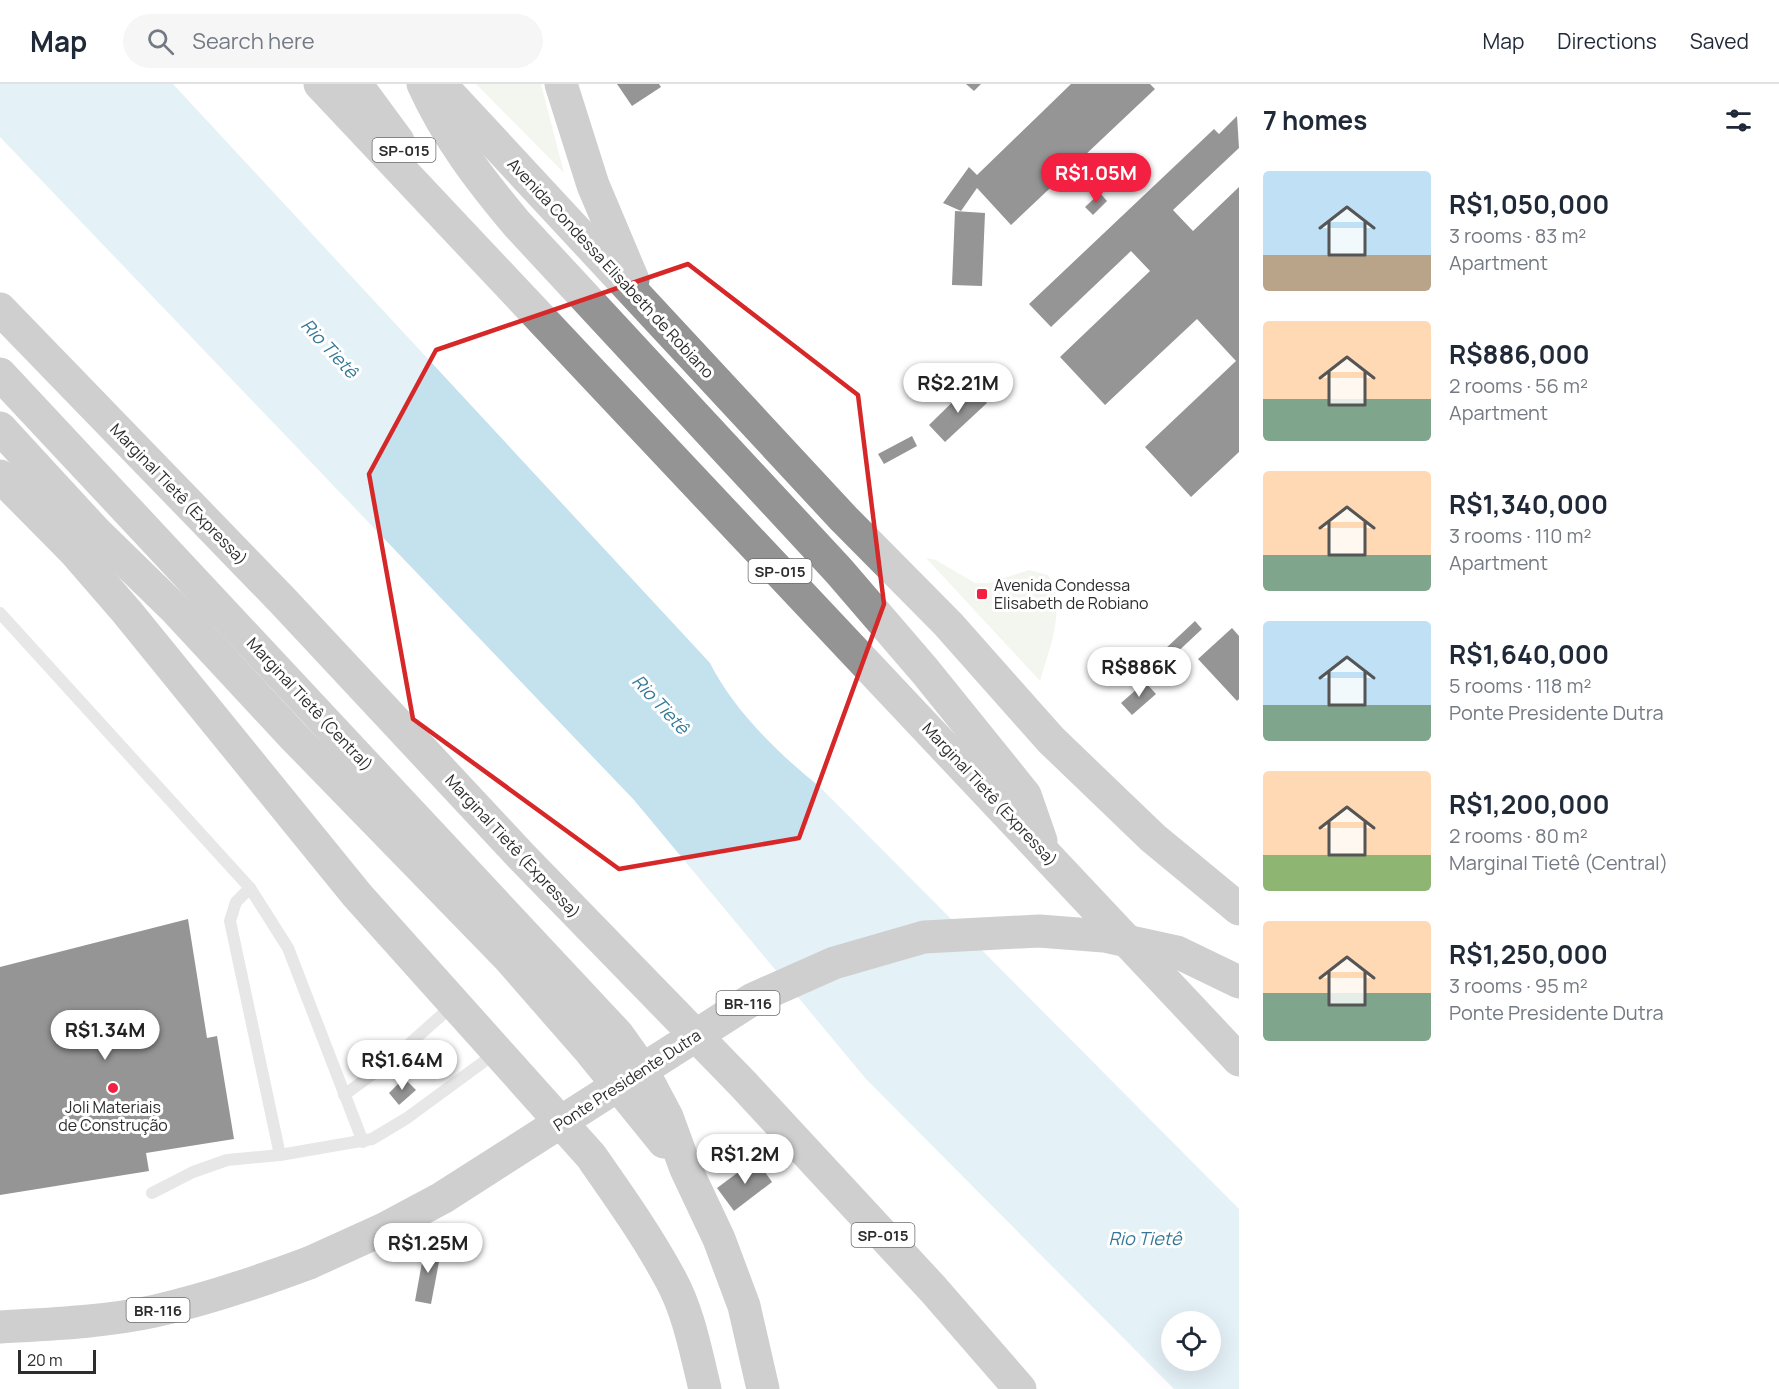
<!DOCTYPE html>
<meta charset="utf-8">
<style>
:root{--surface:#fff;--page:#f6f6f7;--text:#1f2937;--muted:#747a83;--line:#e0e1e3;--accent:#f32041}
body{margin:0;font-family:Manrope,sans-serif;background:var(--page);color:var(--text);height:100vh;display:flex;flex-direction:column;font-size:22px;white-space:nowrap}
*{box-sizing:border-box;margin:0}
p{font-size:20px;color:var(--muted)}
.icon{flex:none;width:33px;height:33px;fill:none;stroke:currentColor;stroke-width:2;stroke-linecap:round;stroke-linejoin:round}
.map{position:relative;flex:1;overflow:hidden}
.details{display:flex;flex-direction:column;background:var(--surface);width:540px}
.details>*{flex:none}
.tools{position:absolute;left:1161px;top:1227px;display:grid;gap:12px}
.tools a{display:grid;place-items:center;width:60px;height:60px;border-radius:50%;background:var(--surface);box-shadow:0 6px 24px #0002;font-size:30px}
.scale{position:absolute;left:18px;bottom:15px;width:78px;box-sizing:border-box;padding-left:6px;border:3px solid #2d2d2d;border-top:0;font-size:16px;line-height:21px;white-space:nowrap;color:#2d2d2d;-webkit-text-stroke:4px #fff;paint-order:stroke}
.price{position:absolute;translate:-50% -51px;padding:0 14px;border-radius:21px;background:#fff;color:#222;font-size:20px;line-height:39px;filter:drop-shadow(0 2px 3px #0008)}
.price::after{content:'';position:absolute;left:50%;top:36px;width:18px;height:14px;margin-left:-9px;background:inherit;clip-path:polygon(0 0,100% 0,50% 100%)}
.price.on{background:var(--accent);color:#fff}
ul{padding:0;list-style:none}
li{display:flex;align-items:center;gap:18px;height:150px;padding:0 24px}
li span{display:grid;place-items:center;flex:none;width:168px;height:120px;border-radius:6px;color:#555}
li>.icon{margin-inline-start:auto}
span .icon{width:72px;height:72px;fill:#fffc;stroke-width:1}
li b{font-size:26px}
h2{display:flex;justify-content:space-between;align-items:center;height:72px;padding:0 24px;font-size:26px}
header{display:flex;align-items:center;gap:36px;box-sizing:border-box;height:84px;padding:0 30px;background:var(--surface);border-bottom:2px solid var(--line)}
header strong{font-size:28px}
nav{display:flex;gap:33px;margin-inline-start:auto;font-size:21px}
.search{width:420px;height:54px;background:var(--page);display:flex;align-items:center;gap:15px;box-sizing:border-box;padding:0 21px;border-radius:33px;color:var(--muted);font-size:22px}
main{display:flex;flex:1;min-height:0}
.map>svg:first-child{display:block}
.green{fill:#e5ecd9}
.water{fill:#c4e1ee;fill-rule:evenodd}
.building{fill:#141414}
.lines{fill:none;stroke-linecap:round;stroke-linejoin:round}
.lane{stroke:#cacaca;stroke-width:12}
.highway{stroke:#949494;stroke-width:33}
.highway-bridge{stroke:#949494;stroke-width:33}
.marked{fill:none;stroke:#d62828;stroke-width:4.5;stroke-linejoin:round}
.poi-dot{fill:#f32041;stroke:#fff;stroke-width:2}
.labels{text-anchor:middle;dominant-baseline:central;stroke-width:6;stroke-linejoin:round;paint-order:stroke}
.shield{fill:#fff;stroke:#6c6c6c;stroke-width:1.5}
.shield-label{font-size:15px;font-weight:bold;fill:#2d2d2d}
.street-label{font-size:16px;fill:#2d2d2d;stroke:#fff}
.poi-label{font-size:16px;fill:#2d2d2d;stroke:#fff;text-anchor:start}
.water-label{font-size:18px;font-style:italic;fill:#357896;stroke:#fff}
</style>
<header>
<strong>Map</strong>
<div class="search"><svg class="icon" aria-label="search" viewBox="0 0 24 24"><circle cx="10" cy="10" r="6"/><path d="M15 15l6 6"/></svg>Search here</div>
<nav><a>Map</a><a>Directions</a><a>Saved</a></nav>
</header>
<main>
<div class="map">
<svg width="1239" height="1305" viewBox="0 0 1239 1305">
<rect width="100%" height="100%" fill="#fff"/>
<g class="green">
<path d="M 476,0 L 541,0 L 564,89 Z"/>
<path d="M 926,474 L 936,476 L 975,499 L 989,499 L 1029,486 L 1048,491 C 1067,523 1050,563 1040,597 Z"/>
</g>
<path class="water" d="M 0,0 L 173,0 L 710,579 C 734,627 779,670 820,703 L 1239,1125 L 1239,1305 L 1174,1305 L 866,995 L 634,716 L 0,53 ZM 1172,1238 L 1210,1238 L 1210,1276 L 1172,1276 Z"/>
<g class="building">
<path d="M 617,0 L 659,0 L 661,3 L 632,22 Z"/>
<path d="M 966,0 L 981,0 L 974,7 Z"/>
<path d="M 1071,0 L 1150,0 L 1155,5 L 1011,141 L 977,104 L 961,127 L 943,119 L 969,83 L 977,91 Z"/>
<path d="M 1237,32 L 1239,64 L 1173,126 L 1193,147 L 1239,103 L 1239,368 L 1191,413 L 1145,363 L 1236,277 L 1197,235 L 1105,321 L 1060,273 L 1150,187 L 1131,167 L 1051,243 L 1029,220 L 1214,45 L 1219,50 Z"/>
<path d="M 1100,109 L 1107,117 L 1093,131 L 1085,123 Z"/>
<path d="M 955,127 L 985,129 L 982,202 L 952,201 Z"/>
<path d="M 970,301 L 987,319 L 945,358 L 929,341 Z"/>
<path d="M 912,352 L 917,362 L 884,380 L 878,370 Z"/>
<path d="M 1195,537 L 1202,545 L 1171,574 L 1164,566 Z"/>
<path d="M 1232,544 L 1239,552 L 1239,615 L 1237,617 L 1198,575 Z"/>
<path d="M 1145,598 L 1156,610 L 1132,631 L 1121,619 Z"/>
<path d="M 188,835 L 207,954 L 217,952 L 234,1055 L 146,1069 L 149,1087 L 0,1111 L 0,883 Z"/>
<path d="M 404,994 L 416,1006 L 399,1021 L 389,1009 Z"/>
<path d="M 756,1075 L 772,1098 L 734,1127 L 717,1104 Z"/>
<path d="M 425,1162 L 442,1162 L 431,1220 L 415,1217 Z"/>
</g>
<g class="lines">
<g class="lane">
<path d="M 0,529 L 250,804 L 288,864 L 363,1058"/>
<path d="M 250,804 L 236,818 L 230,837 L 280,1071 L 372,1055 L 407,1034 L 497,968"/>
<path d="M 344,1011 L 388,979 L 453,921"/>
<path d="M 152,1109 L 193,1088 L 227,1076 L 280,1071"/>
</g>
<g class="highway">
<path d="M 320,0 L 1239,976"/>
<path d="M 356,0 L 398,57"/>
<path d="M 423,0 C 447,53 480,96 517,140 L 839,487 L 925,587 L 1025,711 L 1041,757"/>
<path d="M 440,0 L 844,435 L 948,540 L 1051,656 L 1153,754 L 1239,825"/>
<path d="M 561,0 L 593,101 L 633,196"/>
<path d="M 0,225 L 282,516 L 522,773 L 743,1000 L 933,1205 L 1020,1305"/>
<path d="M 0,290 L 618,951 L 640,982 L 667,1033 L 686,1085 L 719,1155 L 744,1222 L 763,1305"/>
<path d="M 0,344 L 95,447 L 176,526 L 293,652 L 508,873 L 591,968 L 664,1058"/>
<path d="M 0,392 L 75,468 L 127,528 L 357,811 L 591,1072 C 619,1112 648,1153 671,1196 C 689,1229 696,1269 705,1305"/>
<path d="M 0,1243 C 51,1240 105,1238 155,1227 C 208,1215 258,1198 309,1179"/>
</g>
<path class="highway-bridge" d="M 309,1179 L 384,1145 L 442,1114 L 753,915 L 834,879 L 924,853 L 1039,847 L 1104,852 L 1177,868 L 1239,898"/>
</g>
<path d="M0 0H1239V1305H0ZM 688,180 L 858,311 L 884,520 L 799,754 L 619,785 L 413,635 L 369,390 L 436,266 Z" fill="#fff" fill-opacity=".55" fill-rule="evenodd"/>
<path class="marked" d="M 688,180 L 858,311 L 884,520 L 799,754 L 619,785 L 413,635 L 369,390 L 436,266 Z"/>
<g class="poi-dot">
<rect x="976" y="504" width="12" height="12" rx="3"/>
<circle cx="113" cy="1004" r="6"/>
</g>
<g class="labels">
<g class="shield">
<rect x="372.5" y="54" width="63" height="24" rx="4.5"/>
<rect x="748.5" y="475" width="63" height="24" rx="4.5"/>
<rect x="716.5" y="907" width="63" height="24" rx="4.5"/>
<rect x="851.5" y="1139" width="63" height="24" rx="4.5"/>
<rect x="126.5" y="1214" width="63" height="24" rx="4.5"/>
</g>
<g class="shield-label">
<text x="404" y="66">SP-015</text>
<text x="780" y="487">SP-015</text>
<text x="748" y="919">BR-116</text>
<text x="883" y="1151">SP-015</text>
<text x="158" y="1226">BR-116</text>
</g>
<g class="street-label">
<text transform="translate(611 184) rotate(47)">Avenida Condessa Elisabeth de Robiano</text>
<text transform="translate(179 410) rotate(46)">Marginal Tietê (Expressa)</text>
<text transform="translate(310 620) rotate(47)">Marginal Tietê (Central)</text>
<text transform="translate(990 710) rotate(47)">Marginal Tietê (Expressa)</text>
<text transform="translate(513 762) rotate(47)">Marginal Tietê (Expressa)</text>
<text transform="translate(627 996) rotate(-33)">Ponte Presidente Dutra</text>
</g>
<g class="poi-label">
<text x="994" y="501">Avenida Condessa<tspan x="994" dy="18">Elisabeth de Robiano</tspan></text>
<text x="113" y="1023" text-anchor="middle">Joli Materiais<tspan x="113" dy="18">de Construção</tspan></text>
</g>
<g class="water-label">
<text transform="translate(330 264) rotate(47)">Rio Tietê</text>
<text transform="translate(661 620) rotate(47)">Rio Tietê</text>
<text x="1145" y="1154">Rio Tietê</text>
</g>
</g>
</svg>
<div class="tools">
<a><svg class="icon" aria-label="locate" viewBox="0 0 24 24"><circle cx="12" cy="12" r="6"/><path d="M12 2v4M12 18v4M2 12h4M18 12h4"/></svg></a>
</div>
<div class="scale">20 m</div>
<b class="price on" style="left:1096px;top:120px">R$1.05M</b>
<b class="price" style="left:958px;top:330px">R$2.21M</b>
<b class="price" style="left:1139px;top:614px">R$886K</b>
<b class="price" style="left:105px;top:977px">R$1.34M</b>
<b class="price" style="left:402px;top:1007px">R$1.64M</b>
<b class="price" style="left:745px;top:1101px">R$1.2M</b>
<b class="price" style="left:428px;top:1190px">R$1.25M</b>
</div>
<section class="details">
<h2>7 homes<svg class="icon" aria-label="filters" viewBox="0 0 24 24"><path d="M4 7h16M4 17h16"/><circle cx="9" cy="7" r="2"/><circle cx="15" cy="17" r="2"/></svg></h2>
<ul>
<li><span style="background:linear-gradient(#bfe0f5 70%,#b9a48a 0)"><svg class="icon" aria-label="home" viewBox="0 0 24 24"><path d="M3 11l9-7 9 7M6 9v11h12V9"/></svg></span><div><b>R$1,050,000</b><p>3 rooms · 83 m²</p><p>Apartment</p></div></li>
<li><span style="background:linear-gradient(#ffd9b3 65%,#7fa58c 0)"><svg class="icon" aria-label="home" viewBox="0 0 24 24"><path d="M3 11l9-7 9 7M6 9v11h12V9"/></svg></span><div><b>R$886,000</b><p>2 rooms · 56 m²</p><p>Apartment</p></div></li>
<li><span style="background:linear-gradient(#ffd9b3 70%,#7fa58c 0)"><svg class="icon" aria-label="home" viewBox="0 0 24 24"><path d="M3 11l9-7 9 7M6 9v11h12V9"/></svg></span><div><b>R$1,340,000</b><p>3 rooms · 110 m²</p><p>Apartment</p></div></li>
<li><span style="background:linear-gradient(#bfe0f5 70%,#7fa58c 0)"><svg class="icon" aria-label="home" viewBox="0 0 24 24"><path d="M3 11l9-7 9 7M6 9v11h12V9"/></svg></span><div><b>R$1,640,000</b><p>5 rooms · 118 m²</p><p>Ponte Presidente Dutra</p></div></li>
<li><span style="background:linear-gradient(#ffd9b3 70%,#8fb573 0)"><svg class="icon" aria-label="home" viewBox="0 0 24 24"><path d="M3 11l9-7 9 7M6 9v11h12V9"/></svg></span><div><b>R$1,200,000</b><p>2 rooms · 80 m²</p><p>Marginal Tietê (Central)</p></div></li>
<li><span style="background:linear-gradient(#ffd9b3 60%,#7fa58c 0)"><svg class="icon" aria-label="home" viewBox="0 0 24 24"><path d="M3 11l9-7 9 7M6 9v11h12V9"/></svg></span><div><b>R$1,250,000</b><p>3 rooms · 95 m²</p><p>Ponte Presidente Dutra</p></div></li>
</ul>
</section>
</main>
